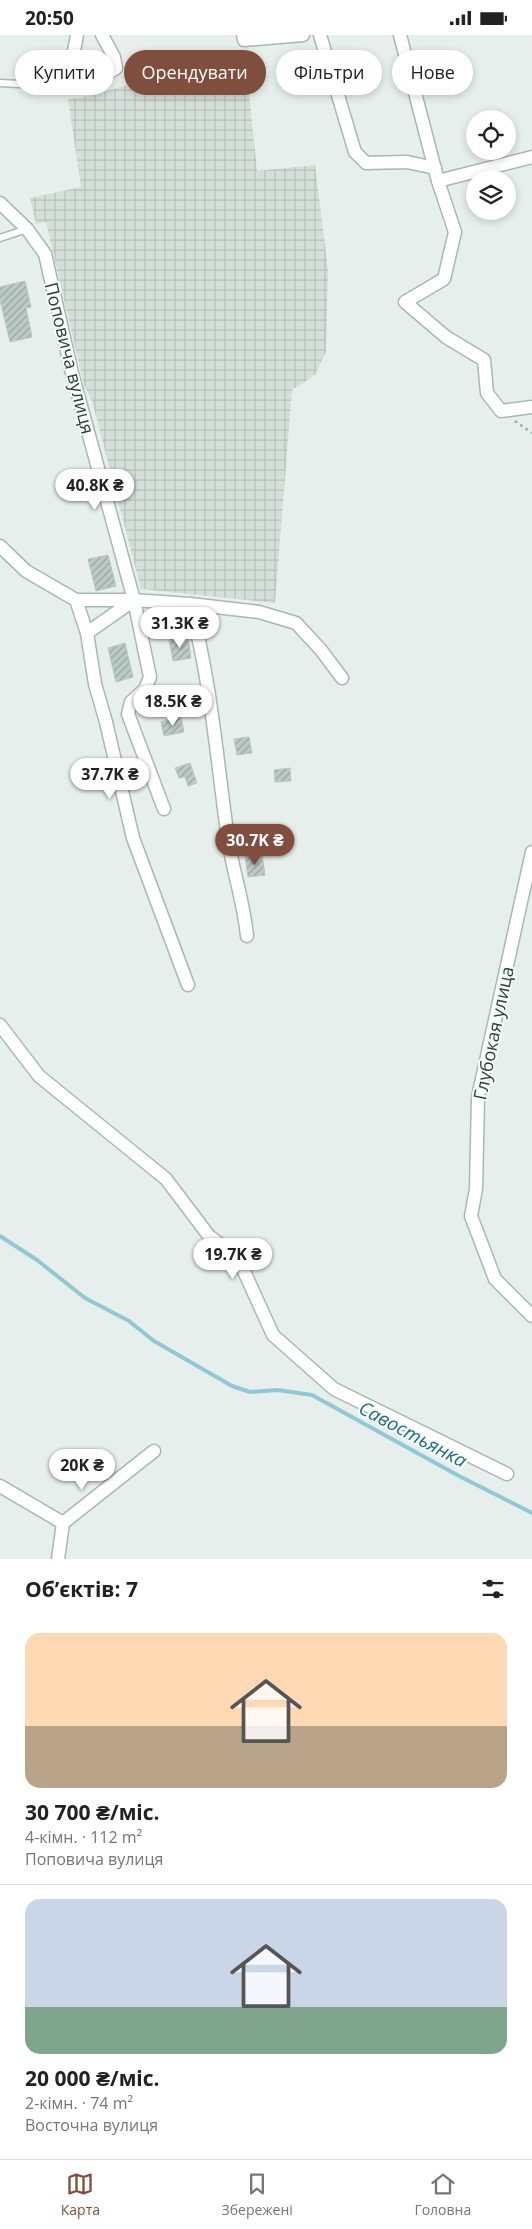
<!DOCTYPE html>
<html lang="uk">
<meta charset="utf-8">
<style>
:root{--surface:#fff;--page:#f6f6f6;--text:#222;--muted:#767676;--line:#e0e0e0;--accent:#804e3d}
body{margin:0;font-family:"Open Sans",sans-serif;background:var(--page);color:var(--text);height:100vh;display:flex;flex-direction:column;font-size:19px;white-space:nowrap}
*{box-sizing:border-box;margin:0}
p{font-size:16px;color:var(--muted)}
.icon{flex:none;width:28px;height:28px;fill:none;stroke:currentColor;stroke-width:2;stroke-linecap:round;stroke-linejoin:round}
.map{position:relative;height:1524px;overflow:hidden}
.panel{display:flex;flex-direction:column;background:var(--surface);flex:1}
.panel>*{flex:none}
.hud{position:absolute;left:15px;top:15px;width:502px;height:45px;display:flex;gap:10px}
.tools{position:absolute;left:466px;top:75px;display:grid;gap:10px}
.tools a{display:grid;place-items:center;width:50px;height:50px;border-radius:50%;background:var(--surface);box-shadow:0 2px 8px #0003;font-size:25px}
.price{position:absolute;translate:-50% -42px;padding:0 11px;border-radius:18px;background:#fff;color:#222;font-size:16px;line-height:32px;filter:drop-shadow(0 1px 2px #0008)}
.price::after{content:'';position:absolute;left:50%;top:30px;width:15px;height:11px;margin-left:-8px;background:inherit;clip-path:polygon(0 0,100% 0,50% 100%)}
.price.on{background:var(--accent);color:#fff}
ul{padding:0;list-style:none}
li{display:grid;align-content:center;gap:10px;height:265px;padding:0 25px}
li+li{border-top:1px solid var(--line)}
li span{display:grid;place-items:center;height:155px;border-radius:15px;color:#555}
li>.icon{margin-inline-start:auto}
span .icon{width:90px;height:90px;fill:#fffc;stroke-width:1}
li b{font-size:21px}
h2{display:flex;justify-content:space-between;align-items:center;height:60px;padding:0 25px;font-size:21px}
.chip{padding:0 18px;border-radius:22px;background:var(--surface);box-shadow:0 2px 8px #0003;font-size:18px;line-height:45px}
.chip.on{background:var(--accent);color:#fff}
.status{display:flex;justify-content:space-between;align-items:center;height:35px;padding:0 25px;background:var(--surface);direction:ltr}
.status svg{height:14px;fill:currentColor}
.tab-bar{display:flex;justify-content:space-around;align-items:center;height:70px;border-top:1px solid var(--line);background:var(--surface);font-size:14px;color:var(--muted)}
.tab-bar a{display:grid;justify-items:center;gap:2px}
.tab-bar .on{color:var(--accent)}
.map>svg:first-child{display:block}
.industrial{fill:url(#industrial-grid)}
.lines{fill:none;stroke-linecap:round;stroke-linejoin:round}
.stream{stroke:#8ec9d4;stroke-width:4}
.building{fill:url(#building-hatch);stroke:#b8c9c2}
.lane-casing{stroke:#a8b8b2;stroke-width:9}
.street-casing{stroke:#a8b8b2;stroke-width:15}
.path{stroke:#86b3a5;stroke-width:2.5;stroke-dasharray:2.5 4;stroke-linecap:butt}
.lane{stroke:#fff;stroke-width:6}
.street{stroke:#fff;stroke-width:12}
.labels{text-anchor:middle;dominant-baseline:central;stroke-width:4;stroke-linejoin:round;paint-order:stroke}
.street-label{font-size:18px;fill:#24423a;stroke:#f7fbf9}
.water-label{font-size:19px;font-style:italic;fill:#1c6f80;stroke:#f7fbf9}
</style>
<div class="status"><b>20:50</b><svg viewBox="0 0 49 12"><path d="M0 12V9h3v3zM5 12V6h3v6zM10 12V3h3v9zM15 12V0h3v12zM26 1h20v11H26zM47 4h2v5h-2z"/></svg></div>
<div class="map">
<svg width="532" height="1524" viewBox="0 0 532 1524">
<defs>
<pattern id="industrial-grid" width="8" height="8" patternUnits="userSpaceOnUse" patternTransform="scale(1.25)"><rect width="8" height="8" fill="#d4dfda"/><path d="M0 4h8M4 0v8" fill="none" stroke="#b6c1bc"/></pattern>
<pattern id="building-hatch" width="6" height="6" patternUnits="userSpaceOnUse" patternTransform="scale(1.25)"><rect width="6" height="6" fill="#bbcac4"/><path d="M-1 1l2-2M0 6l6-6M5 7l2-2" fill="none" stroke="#98a6a0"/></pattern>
</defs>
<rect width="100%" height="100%" fill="#e6efeb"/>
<path class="industrial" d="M 247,38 L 257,136 L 315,130 L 328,235 L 326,317 L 315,340 L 292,355 L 275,568 L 141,554 L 92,366 L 84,350 L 46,187 L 36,189 L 30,163 L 81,152 L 68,64 L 80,63 L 132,49 Z"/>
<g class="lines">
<path class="stream" d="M 0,1201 L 37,1225 L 85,1263 L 129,1286 L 154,1306 L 232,1351 L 250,1357 L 278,1355 L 312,1360 L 459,1441 L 532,1478"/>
</g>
<g class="building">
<path d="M 25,246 L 31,272 L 26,273 L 32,302 L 10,307 L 0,265 L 0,252 Z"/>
<path d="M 108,520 L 116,551 L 96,556 L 88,524 Z"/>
<path d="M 188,601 L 191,623 L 173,626 L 169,605 Z"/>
<path d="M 125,608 L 133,642 L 116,647 L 108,613 Z"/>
<path d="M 181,682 L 184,697 L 164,701 L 161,687 Z"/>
<path d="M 249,702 L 252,718 L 237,720 L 234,704 Z"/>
<path d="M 190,728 L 197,748 L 188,751 L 185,742 L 179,743 L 175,733 Z"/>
<path d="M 290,733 L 291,746 L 275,747 L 274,735 Z"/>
<path d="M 262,819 L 265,840 L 248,842 L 245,821 Z"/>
</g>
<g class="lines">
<g class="lane-casing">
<g id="lane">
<path d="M 0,48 L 57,51 L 78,42"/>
<path d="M 0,203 L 27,194"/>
</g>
</g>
<g class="street-casing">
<g id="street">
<path d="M 77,0 L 72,26 L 78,42 C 92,42 105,42 116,33 L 114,22 L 102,0"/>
<path d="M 243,0 L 244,5 L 303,0"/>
<path d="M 320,0 L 355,117 L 366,128 L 407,127 L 435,133"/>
<path d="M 400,0 L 438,146 L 455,197 L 444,244 L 405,267 L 446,302 L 484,325 L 487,358 L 501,376 L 532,372"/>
<path d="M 438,146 L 532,122"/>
<path d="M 0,168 L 27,194 L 45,219 L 72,338 L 134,565 L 150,642 L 145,654 L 131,667 L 128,679 L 164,774"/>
<path d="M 0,511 L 26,536 L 76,565 L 134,565 L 87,598"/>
<path d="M 76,565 L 87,598 L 95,649 L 106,687 L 133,803 L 188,950"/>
<path d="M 134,565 L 190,569 L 259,577 L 296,588 L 321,615 L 342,643"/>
<path d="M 190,569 C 211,645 217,726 228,804 C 233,837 244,868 247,901"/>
<path d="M 532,817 L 478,1062 L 476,1154 L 471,1181 L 495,1244 L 532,1281"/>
<path d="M 0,990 L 39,1041 L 166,1144 L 209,1201 L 238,1223 L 273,1300 L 334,1354 L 507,1439"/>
<path d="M 0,1451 L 63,1488"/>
<path d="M 58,1524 L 63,1488 L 154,1416"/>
</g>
</g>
<path class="path" d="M 515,386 L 532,398"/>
<use href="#lane" class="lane"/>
<use href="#street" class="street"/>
</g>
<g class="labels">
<g class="street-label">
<text transform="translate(70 323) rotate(76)">Поповича вулиця</text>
<text transform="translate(493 998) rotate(-78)">Глубокая улица</text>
</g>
<g class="water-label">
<text transform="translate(413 1399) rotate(28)">Савостьянка</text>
</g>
</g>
</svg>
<div class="tools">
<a><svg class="icon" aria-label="locate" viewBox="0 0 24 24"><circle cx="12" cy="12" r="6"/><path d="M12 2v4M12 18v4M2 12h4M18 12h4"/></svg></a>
<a><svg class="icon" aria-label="layers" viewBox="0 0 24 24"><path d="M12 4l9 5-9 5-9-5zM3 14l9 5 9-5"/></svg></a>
</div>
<b class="price" style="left:95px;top:476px">40.8K ₴</b>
<b class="price" style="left:180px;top:614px">31.3K ₴</b>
<b class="price" style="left:173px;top:692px">18.5K ₴</b>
<b class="price" style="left:110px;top:765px">37.7K ₴</b>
<b class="price on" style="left:255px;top:831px">30.7K ₴</b>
<b class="price" style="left:233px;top:1245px">19.7K ₴</b>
<b class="price" style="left:82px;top:1456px">20K ₴</b>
<div class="hud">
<a class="chip">Купити</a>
<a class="chip on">Орендувати</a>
<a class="chip">Фільтри</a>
<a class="chip">Нове</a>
</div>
</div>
<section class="panel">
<h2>Об’єктів: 7<svg class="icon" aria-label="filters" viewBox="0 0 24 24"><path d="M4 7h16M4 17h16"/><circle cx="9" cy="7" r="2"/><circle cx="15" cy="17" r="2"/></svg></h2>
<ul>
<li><span style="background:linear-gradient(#ffd9b3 60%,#b9a48a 0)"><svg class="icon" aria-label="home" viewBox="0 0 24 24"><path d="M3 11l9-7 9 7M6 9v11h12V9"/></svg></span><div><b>30 700 ₴/міс.</b><p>4-кімн. · 112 m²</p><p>Поповича вулиця</p></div></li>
<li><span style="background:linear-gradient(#c9d6e8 70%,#7fa58c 0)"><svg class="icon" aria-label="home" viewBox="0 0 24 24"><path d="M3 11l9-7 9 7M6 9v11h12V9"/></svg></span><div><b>20 000 ₴/міс.</b><p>2-кімн. · 74 m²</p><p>Восточна вулиця</p></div></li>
</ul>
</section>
<nav class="tab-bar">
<a class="on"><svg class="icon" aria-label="map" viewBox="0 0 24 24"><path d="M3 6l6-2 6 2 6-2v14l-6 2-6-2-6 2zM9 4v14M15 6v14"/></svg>Карта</a>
<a><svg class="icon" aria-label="saved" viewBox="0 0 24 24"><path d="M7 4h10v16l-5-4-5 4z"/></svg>Збережені</a>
<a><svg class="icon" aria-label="home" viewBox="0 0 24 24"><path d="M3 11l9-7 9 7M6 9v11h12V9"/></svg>Головна</a>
</nav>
